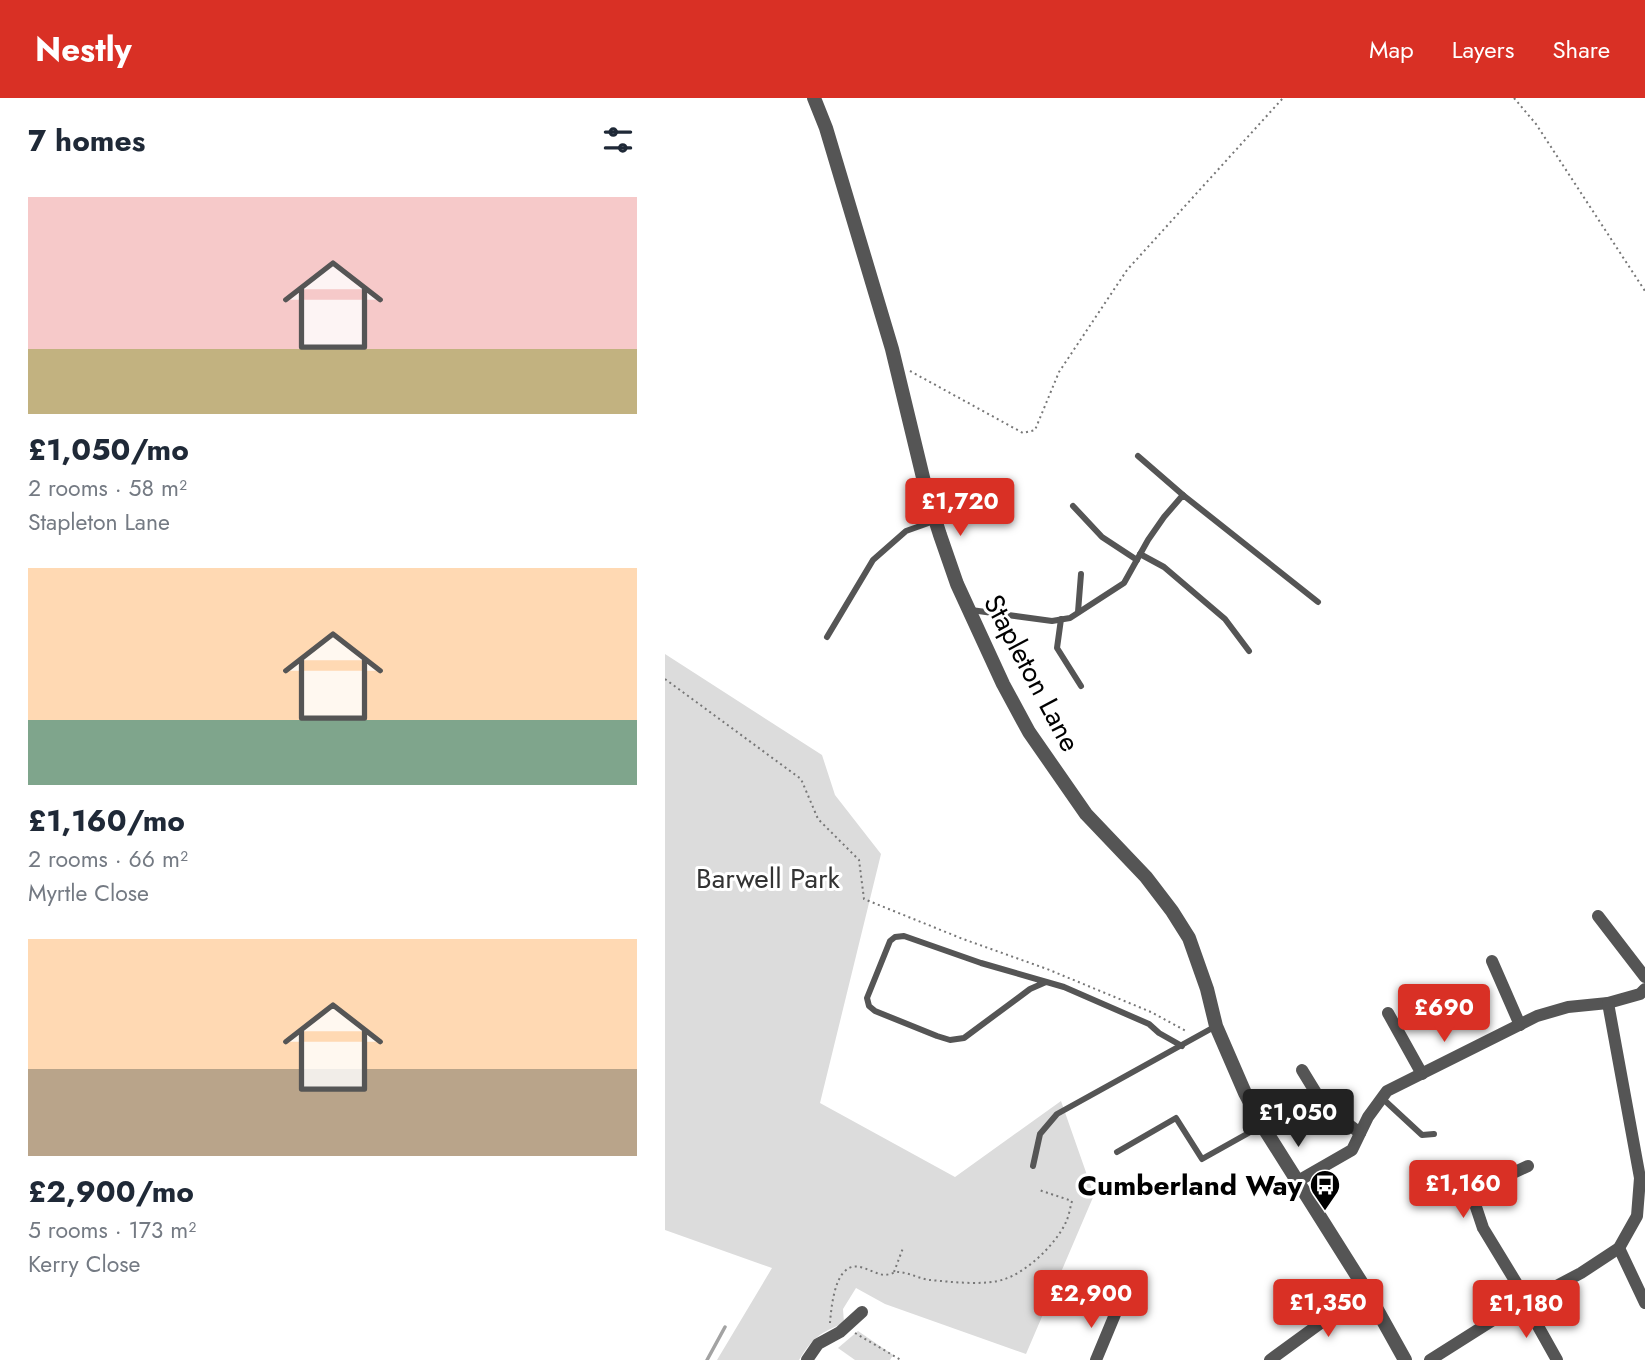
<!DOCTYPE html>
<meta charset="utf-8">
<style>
:root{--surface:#fff;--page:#f6f6f7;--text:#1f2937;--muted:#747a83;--accent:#d93025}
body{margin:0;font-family:Jost,sans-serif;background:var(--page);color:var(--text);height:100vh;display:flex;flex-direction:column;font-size:26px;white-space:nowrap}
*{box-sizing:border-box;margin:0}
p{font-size:23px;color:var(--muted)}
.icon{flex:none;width:38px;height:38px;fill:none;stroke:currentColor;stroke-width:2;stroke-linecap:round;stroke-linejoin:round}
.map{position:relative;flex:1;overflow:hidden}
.drawer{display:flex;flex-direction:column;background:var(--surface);width:665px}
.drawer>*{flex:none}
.price{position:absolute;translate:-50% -60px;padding:0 16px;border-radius:7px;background:var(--accent);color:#fff;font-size:23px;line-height:46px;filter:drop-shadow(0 2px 4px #0008)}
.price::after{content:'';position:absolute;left:50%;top:42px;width:21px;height:16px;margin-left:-10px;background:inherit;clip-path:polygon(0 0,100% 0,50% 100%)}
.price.active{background:#222;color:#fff}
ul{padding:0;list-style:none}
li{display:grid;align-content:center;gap:14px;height:371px;padding:0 28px}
li span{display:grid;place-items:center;height:217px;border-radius:0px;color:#555}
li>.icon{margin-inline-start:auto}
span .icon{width:126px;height:126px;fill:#fffc;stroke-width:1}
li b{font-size:30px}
h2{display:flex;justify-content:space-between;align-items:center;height:84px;padding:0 28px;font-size:30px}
header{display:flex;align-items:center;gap:42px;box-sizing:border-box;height:98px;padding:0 35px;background:var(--accent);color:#fff}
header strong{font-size:33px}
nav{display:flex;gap:38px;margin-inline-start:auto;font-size:24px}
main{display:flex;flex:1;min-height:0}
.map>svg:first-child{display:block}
.green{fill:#dcdcdc}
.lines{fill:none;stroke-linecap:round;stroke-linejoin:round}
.stream{stroke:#a3a3a3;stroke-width:3.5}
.path{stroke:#777;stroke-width:2;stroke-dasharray:2 3.5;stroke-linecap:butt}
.service{stroke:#555;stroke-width:6}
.minor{stroke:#555;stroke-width:12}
.tertiary{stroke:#555;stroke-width:14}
.labels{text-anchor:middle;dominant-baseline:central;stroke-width:6;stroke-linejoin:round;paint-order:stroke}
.street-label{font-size:28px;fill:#000;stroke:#fff}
.park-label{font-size:28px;fill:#333;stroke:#fff}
.poi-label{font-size:28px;font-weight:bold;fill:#000;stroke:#fff;text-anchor:end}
</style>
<header>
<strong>Nestly</strong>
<nav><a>Map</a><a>Layers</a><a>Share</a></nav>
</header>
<main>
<section class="drawer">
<h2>7 homes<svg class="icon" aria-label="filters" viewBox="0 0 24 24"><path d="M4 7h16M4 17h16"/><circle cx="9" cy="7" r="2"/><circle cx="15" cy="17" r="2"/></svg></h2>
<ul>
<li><span style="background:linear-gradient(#f6c9c9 70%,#c2b280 0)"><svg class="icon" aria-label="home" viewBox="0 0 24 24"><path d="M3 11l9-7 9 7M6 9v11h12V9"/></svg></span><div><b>£1,050/mo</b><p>2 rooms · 58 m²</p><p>Stapleton Lane</p></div></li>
<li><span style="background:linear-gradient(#ffd9b3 70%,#7fa58c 0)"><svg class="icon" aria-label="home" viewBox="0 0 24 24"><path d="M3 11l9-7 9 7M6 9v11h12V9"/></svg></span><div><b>£1,160/mo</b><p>2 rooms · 66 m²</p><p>Myrtle Close</p></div></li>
<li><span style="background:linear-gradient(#ffd9b3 60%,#b9a48a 0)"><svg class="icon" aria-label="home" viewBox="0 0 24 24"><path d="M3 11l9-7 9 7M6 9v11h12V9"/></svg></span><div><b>£2,900/mo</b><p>5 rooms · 173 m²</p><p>Kerry Close</p></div></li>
</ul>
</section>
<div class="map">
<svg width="980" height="1262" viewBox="0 0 980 1262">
<rect width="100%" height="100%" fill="#fff"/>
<g class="green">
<path d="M 0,556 L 157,657 L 170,697 L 216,756 L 155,1005 L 290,1079 L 396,1003 L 429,1097 L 361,1256 L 220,1206 L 191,1190 L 178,1211 L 179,1225 C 155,1235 148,1239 134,1262 L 52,1262 L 107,1170 L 0,1132 Z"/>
<path d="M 193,1233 L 228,1257 L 225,1262 L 190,1262 L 173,1250 Z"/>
</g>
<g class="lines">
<path class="stream" d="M 42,1262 L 60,1229"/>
<g class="path">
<path d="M 849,0 L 871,26 L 980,193"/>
<path d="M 245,273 L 358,335 L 370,332 L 394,274 L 462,172 L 618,0"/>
<path d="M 0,581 L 136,681 L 153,721 L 194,762 L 199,801 L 298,841 L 382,871 L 486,914 L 521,933"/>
<path d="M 229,1174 L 238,1150"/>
<path d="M 165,1225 C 166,1211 169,1184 179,1174 C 191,1161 205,1175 219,1177 C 224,1177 229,1174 234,1174 C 245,1175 255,1181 265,1182 C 287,1184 320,1188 340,1181 C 363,1173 391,1146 401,1124 C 404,1118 405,1110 407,1103 L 374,1092"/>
<path d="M 190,1235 L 236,1262"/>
</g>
<g class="service">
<path d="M 473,358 L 518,397"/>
<path d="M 408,408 L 437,439 L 472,462"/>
<path d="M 475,456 L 499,469 L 560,521 L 584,553"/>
<path d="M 306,512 L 387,523 L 405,520 L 459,485 L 483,442 L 499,419 L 518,397 L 653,504"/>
<path d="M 413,514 L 416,476"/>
<path d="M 396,521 L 392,550 L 416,588"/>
<path d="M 162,539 L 208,462 L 241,433 L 269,423"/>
<path d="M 381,884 L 365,891 L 299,940 L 285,942 L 272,938 L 210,913 L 204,908 L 202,900 L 225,843 L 230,839 L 239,838 L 316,865 L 399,889 L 484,926 L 494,935 L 517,948"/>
<path d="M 717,1000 L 757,1037 L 769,1036"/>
<path d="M 452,1054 L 511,1020 L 537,1061 L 596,1028"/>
<path d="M 368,1068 L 375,1036 L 392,1016 L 551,928"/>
</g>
<g class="minor">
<path d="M 933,818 L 980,879"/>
<path d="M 827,863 L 855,927"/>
<path d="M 723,915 L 757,976"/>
<path d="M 637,972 L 659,1008 L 695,1035"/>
<path d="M 633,1083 L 687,1052 L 703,1019 L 722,993 L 872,918 L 903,909 L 943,905 L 975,896 L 980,891"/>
<path d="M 954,1150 L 980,1205"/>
<path d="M 863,1204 L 818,1130 L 810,1106 L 818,1092 L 835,1081 L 863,1068"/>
<path d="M 860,1205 L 892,1262"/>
<path d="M 142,1262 L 153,1246 L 175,1234 L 197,1214"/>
<path d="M 431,1262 L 451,1214"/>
<path d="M 605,1262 L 701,1192"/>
<path d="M 765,1262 L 833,1219 L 916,1175 L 954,1150 L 972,1118 L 975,1080 L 943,905"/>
</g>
<path class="tertiary" d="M 149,0 L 161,30 L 227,251 L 262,396 L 275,437 L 292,486 L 338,586 L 364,634 L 421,716 L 481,779 L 507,813 L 524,840 L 542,891 L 551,928 L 580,995 L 597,1027 L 701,1192 L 740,1262"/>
</g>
<defs>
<g id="bus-pin" transform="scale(1.575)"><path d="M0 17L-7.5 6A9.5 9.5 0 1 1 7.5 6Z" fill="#000" stroke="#fff"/><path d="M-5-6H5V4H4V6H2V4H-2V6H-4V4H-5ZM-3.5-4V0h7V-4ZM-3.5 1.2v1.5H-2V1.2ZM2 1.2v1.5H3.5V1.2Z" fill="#fff"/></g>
</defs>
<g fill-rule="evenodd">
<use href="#bus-pin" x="660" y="1087"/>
</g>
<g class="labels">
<g class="street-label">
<text transform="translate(367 575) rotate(62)">Stapleton Lane</text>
</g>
<g class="park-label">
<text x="103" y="780">Barwell Park</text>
</g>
<g class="poi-label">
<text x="637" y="1087">Cumberland Way</text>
</g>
</g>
</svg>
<b class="price" style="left:295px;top:440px">£1,720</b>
<b class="price" style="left:779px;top:946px">£690</b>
<b class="price active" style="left:633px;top:1051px">£1,050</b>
<b class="price" style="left:798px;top:1122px">£1,160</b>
<b class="price" style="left:426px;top:1232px">£2,900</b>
<b class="price" style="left:663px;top:1241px">£1,350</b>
<b class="price" style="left:861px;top:1242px">£1,180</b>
</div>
</main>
